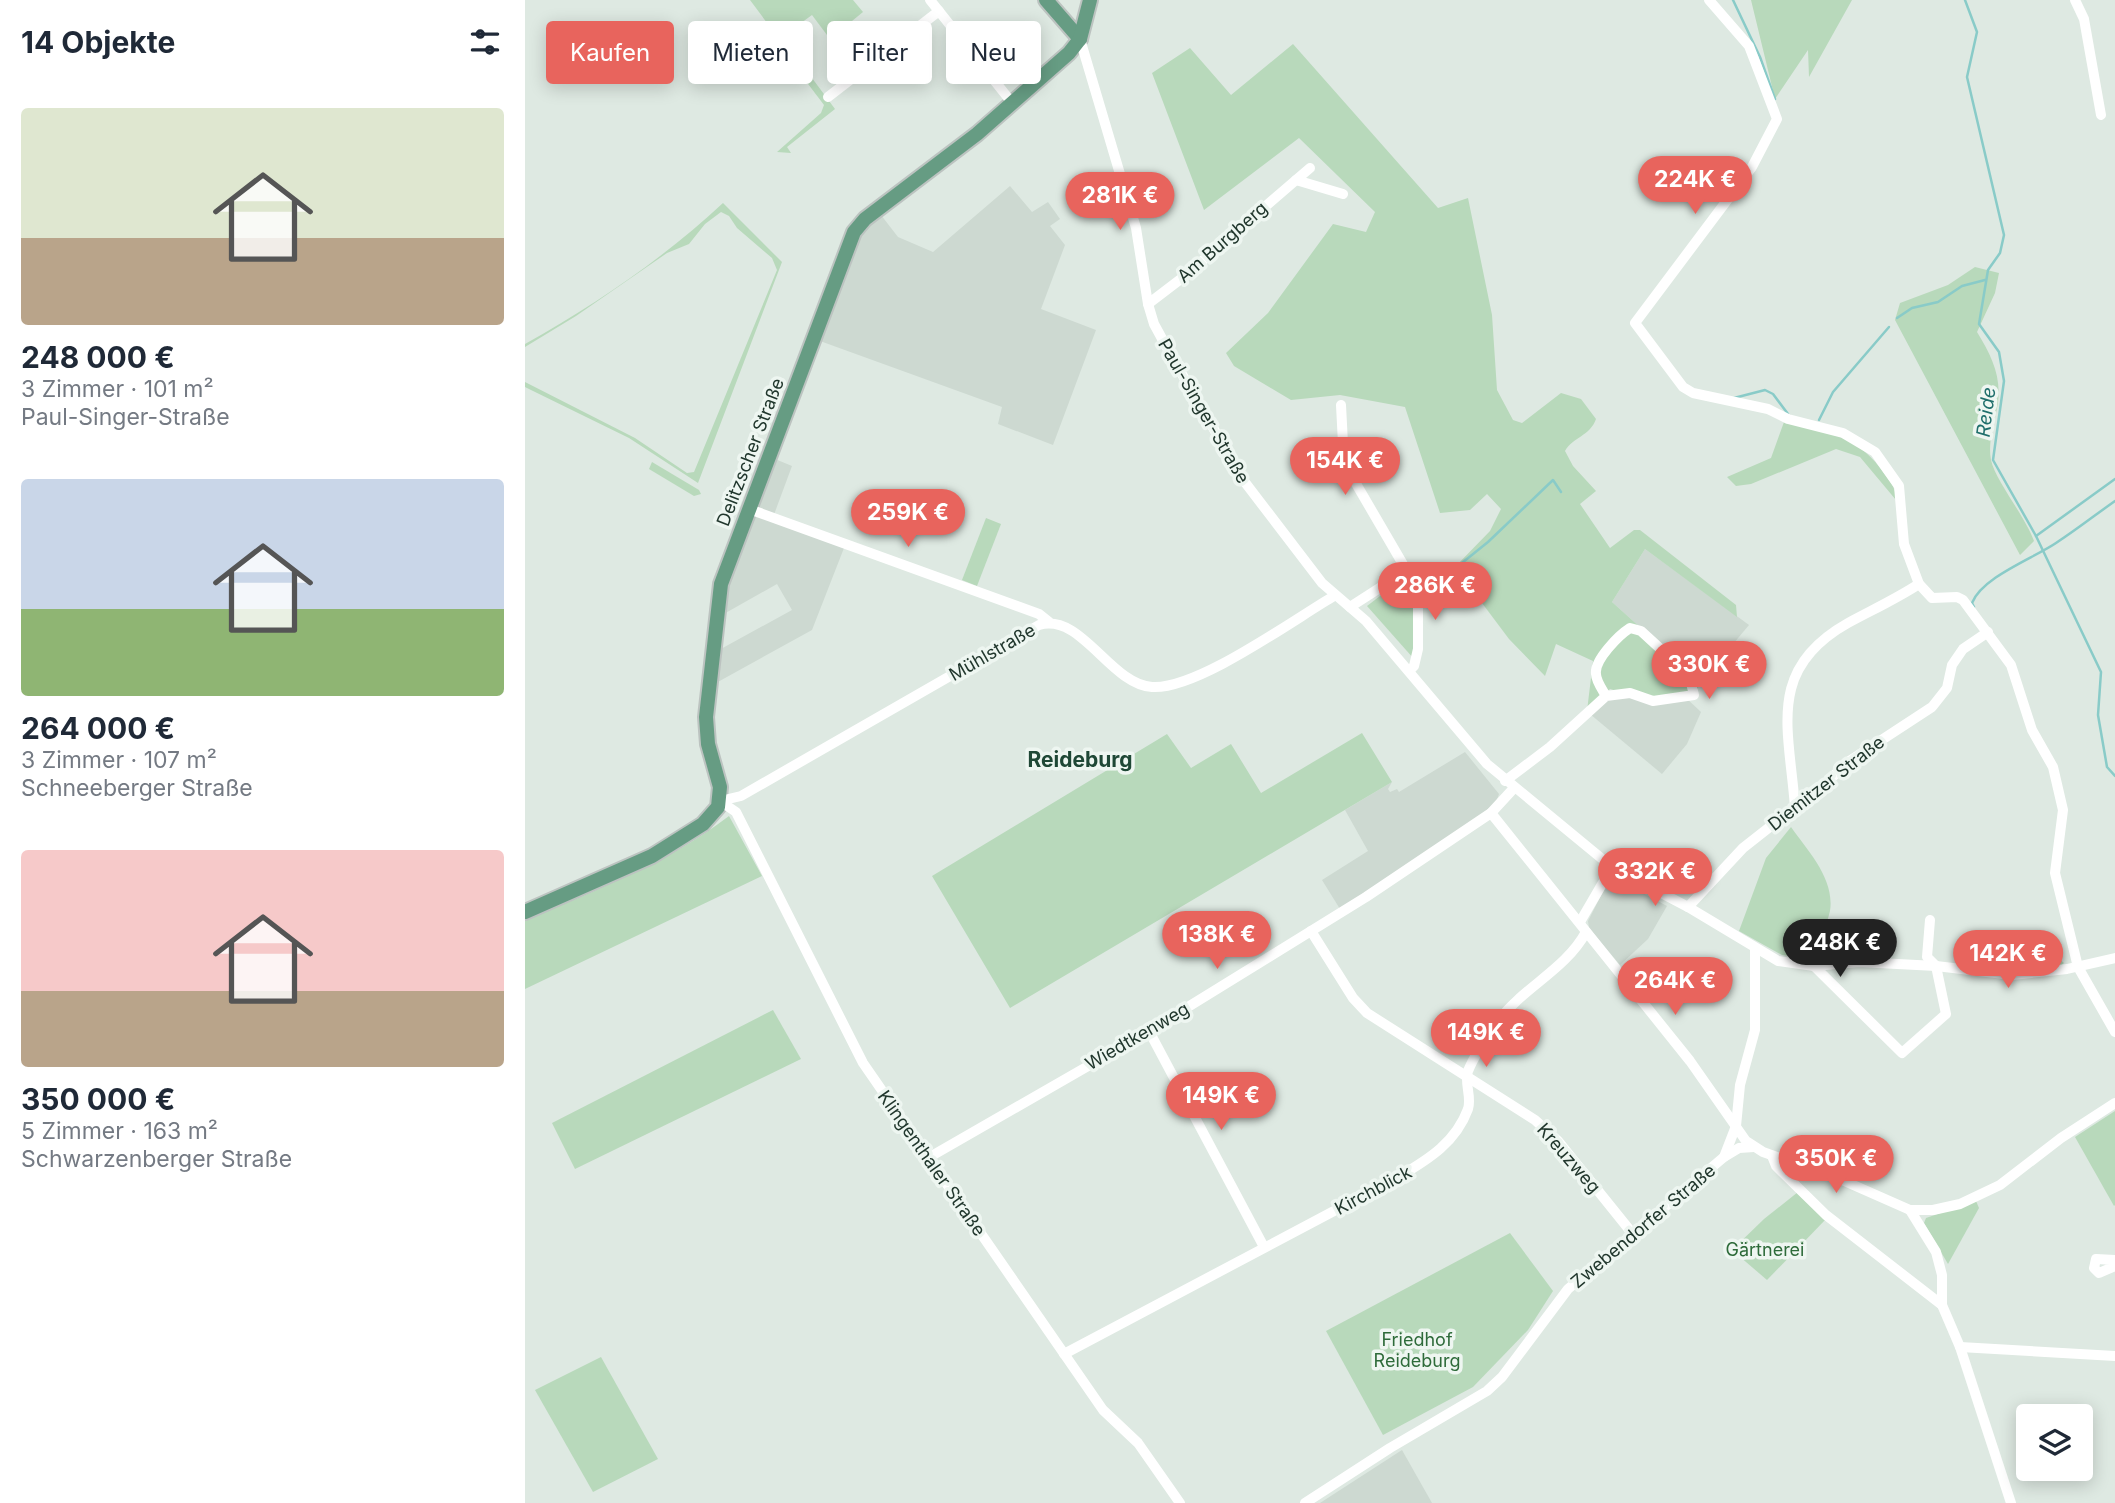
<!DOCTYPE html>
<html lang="de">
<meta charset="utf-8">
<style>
:root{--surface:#fff;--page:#f6f6f7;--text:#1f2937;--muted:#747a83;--accent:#e8645d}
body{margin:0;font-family:Inter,sans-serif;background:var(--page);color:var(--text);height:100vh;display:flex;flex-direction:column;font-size:26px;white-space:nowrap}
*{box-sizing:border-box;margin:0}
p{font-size:23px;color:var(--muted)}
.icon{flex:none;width:38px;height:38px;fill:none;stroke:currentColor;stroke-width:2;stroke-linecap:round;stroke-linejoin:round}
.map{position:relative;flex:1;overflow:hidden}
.panel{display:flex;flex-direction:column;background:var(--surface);width:525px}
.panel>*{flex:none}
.guide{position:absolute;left:21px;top:21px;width:665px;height:63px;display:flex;gap:14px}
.fabs{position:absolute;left:1491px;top:1404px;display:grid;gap:14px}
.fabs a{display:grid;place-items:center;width:77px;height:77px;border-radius:7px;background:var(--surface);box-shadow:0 4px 18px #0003;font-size:35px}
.price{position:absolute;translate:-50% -60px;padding:0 16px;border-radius:24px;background:var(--accent);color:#fff;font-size:23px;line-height:46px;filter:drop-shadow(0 2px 4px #0008)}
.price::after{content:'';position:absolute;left:50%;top:42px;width:21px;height:16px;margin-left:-10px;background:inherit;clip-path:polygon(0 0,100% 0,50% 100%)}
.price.current{background:#222;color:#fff}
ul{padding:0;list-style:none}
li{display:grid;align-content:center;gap:14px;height:371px;padding:0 21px}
li span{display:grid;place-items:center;height:217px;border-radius:7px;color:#555}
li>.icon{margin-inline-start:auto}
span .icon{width:126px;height:126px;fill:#fffc;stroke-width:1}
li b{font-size:30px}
h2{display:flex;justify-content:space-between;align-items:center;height:84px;padding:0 21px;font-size:30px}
.tag{padding:0 24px;border-radius:7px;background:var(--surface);box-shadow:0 4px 18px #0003;font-size:24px;line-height:63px}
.tag.current{background:var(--accent);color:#fff}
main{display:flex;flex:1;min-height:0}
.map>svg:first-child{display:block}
.built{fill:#cdd9d1}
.green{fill:#b8d9bb}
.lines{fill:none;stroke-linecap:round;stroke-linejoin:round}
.stream{stroke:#89cbc8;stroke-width:2.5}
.major-casing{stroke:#bcc3c0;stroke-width:18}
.minor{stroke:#fff;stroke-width:10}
.major{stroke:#669c83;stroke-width:14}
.labels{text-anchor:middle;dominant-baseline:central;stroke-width:7;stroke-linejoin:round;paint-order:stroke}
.street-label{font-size:18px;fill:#21372d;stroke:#eef6f1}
.park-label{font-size:18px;fill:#2e6b3a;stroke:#eef6f1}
.water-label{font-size:19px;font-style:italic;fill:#206f6c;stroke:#eef6f1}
.quarter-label{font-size:21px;font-weight:bold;fill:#1f4836;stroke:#eef6f1}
</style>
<main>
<section class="panel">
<h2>14 Objekte<svg class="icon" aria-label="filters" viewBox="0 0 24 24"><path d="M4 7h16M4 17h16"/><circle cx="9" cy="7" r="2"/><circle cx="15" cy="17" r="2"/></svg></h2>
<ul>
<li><span style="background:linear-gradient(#dfe7d0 60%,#b9a48a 0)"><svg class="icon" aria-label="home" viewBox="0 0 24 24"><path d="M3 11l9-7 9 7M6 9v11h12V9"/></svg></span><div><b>248 000 €</b><p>3 Zimmer · 101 m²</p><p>Paul-Singer-Straße</p></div></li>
<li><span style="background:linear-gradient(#c9d6e8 60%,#8fb573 0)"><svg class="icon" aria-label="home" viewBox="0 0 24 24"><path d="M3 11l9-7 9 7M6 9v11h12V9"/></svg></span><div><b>264 000 €</b><p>3 Zimmer · 107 m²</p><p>Schneeberger Straße</p></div></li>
<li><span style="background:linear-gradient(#f6c9c9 65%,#b9a48a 0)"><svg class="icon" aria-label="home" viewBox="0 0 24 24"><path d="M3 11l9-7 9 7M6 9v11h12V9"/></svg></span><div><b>350 000 €</b><p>5 Zimmer · 163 m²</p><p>Schwarzenberger Straße</p></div></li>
</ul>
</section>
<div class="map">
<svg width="1590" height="1503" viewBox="0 0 1590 1503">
<rect width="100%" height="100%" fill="#dee9e2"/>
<g class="built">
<path d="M 485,186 L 507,212 L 523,202 L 535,219 L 525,226 L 540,245 L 516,309 L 571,330 L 528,445 L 473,424 L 477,407 L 295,341 L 333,242 L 339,229 L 356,215 L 373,237 L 408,252 Z"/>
<path d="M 250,459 L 267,466 L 247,520 L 319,548 L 287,630 L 191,683 L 194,650 L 267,610 L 252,584 L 197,615 L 201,588 Z"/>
<path d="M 1120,549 L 1224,625 L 1176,682 L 1087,602 Z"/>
<path d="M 1090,688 L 1160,697 L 1176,712 L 1162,744 L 1137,774 L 1065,714 Z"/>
<path d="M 940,752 L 974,794 L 970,805 L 815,909 L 797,880 L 843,851 L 820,810 L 867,782 L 863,789 L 865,792 L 872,789 L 874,792 Z"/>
<path d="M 1086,876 L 1142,906 L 1123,939 L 1095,965 L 1064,928 L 1063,921 Z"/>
<path d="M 877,1450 L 907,1503 L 795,1503 Z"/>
</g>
<g class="green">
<path d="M 225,0 L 328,0 L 338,12 L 305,39 L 287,15 L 254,39 Z"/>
<path d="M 1226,0 L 1327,0 L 1284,77 L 1283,50 L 1250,99 Z"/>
<path d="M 261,43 L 310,109 L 262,147 L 266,153 L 252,152 L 296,113 L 299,105 L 255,47 Z"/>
<path d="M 768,44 L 913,208 L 943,198 L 967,315 L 972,390 L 988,420 L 997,423 L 1036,393 L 1056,399 L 1071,419 C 1065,436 1048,437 1040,451 L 1048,466 L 1071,491 L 1055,504 L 1085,548 L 1109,530 L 1115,530 L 1211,605 L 1212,617 L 1120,549 L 1087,602 L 1176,682 L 1169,695 L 1128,701 L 1085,689 L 1062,711 L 1068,661 L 1031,644 L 1020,676 L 984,639 L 930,567 L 965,531 L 976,509 L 962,494 L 945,510 L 915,513 L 880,407 L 815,395 L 766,400 L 709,366 L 701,353 L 743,313 L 808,224 L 841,232 L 850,212 L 774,138 L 679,210 L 627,73 L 665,48 L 706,95 Z"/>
<path d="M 198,203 L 257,262 L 173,483 L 104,438 L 6,390 L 0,387 L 0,382 L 110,438 L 162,473 L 169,472 L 252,270 L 247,258 L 212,228 L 204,216 L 196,212 L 180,224 L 164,244 L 142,253 L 51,316 L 0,347 L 0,344 C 70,305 139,258 198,203 Z"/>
<path d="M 1450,267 L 1474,273 L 1470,293 L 1452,332 C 1468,358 1479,381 1471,413 C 1468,428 1463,444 1466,460 C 1470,480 1500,516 1509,541 L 1495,555 L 1370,320 L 1375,303 L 1423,285 Z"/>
<path d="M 1259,422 C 1303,432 1334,435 1361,476 C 1367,484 1371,489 1371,500 L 1335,457 L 1311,449 L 1226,484 L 1211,486 L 1202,477 L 1246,458 Z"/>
<path d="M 127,462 L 174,490 L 176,494 L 169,496 L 124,469 Z"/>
<path d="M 461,518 L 476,524 L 452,586 L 437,580 Z"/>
<path d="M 876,580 L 890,594 L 889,659 L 842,606 Z"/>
<path d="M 837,733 L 867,782 L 485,1008 L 407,876 L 642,734 L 666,768 L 706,744 L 736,793 Z"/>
<path d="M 204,816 L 237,876 L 0,989 L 0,921 C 70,890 143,863 204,816 Z"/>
<path d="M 1266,827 C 1283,851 1310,879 1305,911 C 1301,928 1293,942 1290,959 L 1257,955 L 1214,931 L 1241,858 Z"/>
<path d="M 1475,940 L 1517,944 L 1539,963 L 1532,969 L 1433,966 L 1449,950 Z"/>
<path d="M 248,1010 L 276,1059 L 50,1169 L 27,1123 Z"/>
<path d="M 1590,1111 L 1590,1205 L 1589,1206 L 1550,1137 Z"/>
<path d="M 1273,1192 L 1302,1218 L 1242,1280 L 1207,1250 L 1239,1219 Z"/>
<path d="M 1451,1201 L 1454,1208 L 1423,1264 L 1399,1223 L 1401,1218 Z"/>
<path d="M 985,1233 L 1028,1291 L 1003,1330 L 948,1387 L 858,1435 L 801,1331 Z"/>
<path d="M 76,1357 L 133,1459 L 68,1492 L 10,1390 Z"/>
</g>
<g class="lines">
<g class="stream">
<path d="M 1208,0 L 1235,57 L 1250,99"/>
<path d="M 1440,0 L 1452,32 L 1442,77 L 1479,235 L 1475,253 L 1463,270 L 1454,324 L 1474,352 L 1479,381 L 1468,460 L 1511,536 L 1576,672 L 1573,715 L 1582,767 L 1590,776"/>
<path d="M 1372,318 L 1387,308 L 1413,302 L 1437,286 L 1460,280"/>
<path d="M 1209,398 L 1240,390 L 1248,394 L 1263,414"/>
<path d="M 1294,420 L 1308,392 L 1364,327"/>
<path d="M 1511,536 L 1590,479"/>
<path d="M 912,583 L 963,542 L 1028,480 L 1036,492"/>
<path d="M 1449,607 L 1447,603 C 1457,577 1509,558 1531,543 C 1551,530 1570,515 1590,501"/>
</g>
<g class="major-casing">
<g id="major">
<path d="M 521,0 L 555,39"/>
<path d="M 0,912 L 127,856 L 178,824 L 193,807 L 195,787 L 183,744 L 181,717 L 196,584 L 329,232 L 340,219 L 452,134 L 544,53 L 555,39 L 565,0"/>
</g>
</g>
<g class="minor">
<path d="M 405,0 L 488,104"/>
<path d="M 1184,0 L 1224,46 L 1252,119 L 1227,167 L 1110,323 L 1158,387 L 1168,393 L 1243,409 L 1263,419 L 1318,433 L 1350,452 L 1374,486 L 1379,544 L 1394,584 L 1407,598 L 1432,597 L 1438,600 L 1486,665 L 1507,730 L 1528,767 L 1538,810 L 1530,873 L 1553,967 L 1590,1032"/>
<path d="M 1550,0 L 1559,19 L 1576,115"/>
<path d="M 555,39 L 611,228 L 623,304 L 629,324 L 647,357 L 719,481 L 797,583 L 841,621 L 962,764 L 1087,867 L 1163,907 L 1253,961 L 1289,966 L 1334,962 L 1411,966 L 1487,975 L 1542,969 L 1590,958"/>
<path d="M 303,97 L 414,11"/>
<path d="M 771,180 L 785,168"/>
<path d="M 623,304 L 661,275 L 771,180 L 818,194"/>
<path d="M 816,405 L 819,463 L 893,590 L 893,649 L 889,666 L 885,670"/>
<path d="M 224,509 L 514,614 L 524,622"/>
<path d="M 825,607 L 881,571"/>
<path d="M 980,781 L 1025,747 L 1081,696 L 1105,693 L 1128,701 L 1169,695 L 1164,675 L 1116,631 L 1105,628 C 1094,635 1069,660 1071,674 C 1071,681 1077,689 1081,696"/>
<path d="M 195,801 L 211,812 L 338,1063 L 578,1410 L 613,1443 L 655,1503"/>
<path d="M 195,801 L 216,796 L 514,625 C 556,612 585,684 627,687 C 672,690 768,620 809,596"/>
<path d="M 1270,807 C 1264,728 1241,669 1323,623 C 1347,610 1371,599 1394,584"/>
<path d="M 966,813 L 1165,1061 L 1221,1141 L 1238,1152 L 1317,1180 L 1385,1210 L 1408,1210 L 1435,1204 L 1475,1185 L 1536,1138 L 1590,1103"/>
<path d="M 1163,907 L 1218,848 L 1270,807 L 1285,799 L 1323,762 L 1407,707 L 1422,688 L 1427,665 L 1438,649 L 1463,632"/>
<path d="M 1055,922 L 1087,867"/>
<path d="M 786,931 L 828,998 L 842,1013 L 1010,1120 L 1033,1141 L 1107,1233"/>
<path d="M 1289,966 L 1377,1053 L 1421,1014 L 1411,966 L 1402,957 L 1405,920"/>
<path d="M 624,1031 L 739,1247"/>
<path d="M 1247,1156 L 1251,1166 L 1301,1215 L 1417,1305"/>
<path d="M 1199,1157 L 1211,1126 L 1215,1085 L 1230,1030 L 1230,948"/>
<path d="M 403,1158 L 624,1031 L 841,897 L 966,813 L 989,788"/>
<path d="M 1385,1210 L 1411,1252 L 1417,1275 L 1417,1305 L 1435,1347 L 1486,1503"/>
<path d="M 1590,1260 L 1571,1259 L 1569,1268 L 1574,1273 L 1590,1266"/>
<path d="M 1435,1347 L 1590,1356"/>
<path d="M 539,1354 L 875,1176 C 904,1159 931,1142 943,1109 C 947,1097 939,1083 943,1071 C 950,1054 963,1035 974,1020 C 999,987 1041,969 1061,932"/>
<path d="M 780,1503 L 865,1448 L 962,1391 L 977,1377 L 1043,1289 L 1199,1157 L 1214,1148 L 1229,1147"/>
</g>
<use href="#major" class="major"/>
</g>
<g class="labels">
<g class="street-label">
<text transform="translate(697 242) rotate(-41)">Am Burgberg</text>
<text transform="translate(679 411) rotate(60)">Paul-Singer-Straße</text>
<text transform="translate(225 452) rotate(-69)">Delitzscher Straße</text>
<text transform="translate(467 652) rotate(-30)">Mühlstraße</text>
<text transform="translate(1301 783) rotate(-38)">Diemitzer Straße</text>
<text transform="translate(612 1036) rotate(-30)">Wiedtkenweg</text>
<text transform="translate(1044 1158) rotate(49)">Kreuzweg</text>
<text transform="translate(407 1163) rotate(55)">Klingenthaler Straße</text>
<text transform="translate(848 1190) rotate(-28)">Kirchblick</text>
<text transform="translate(1118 1226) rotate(-40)">Zwebendorfer Straße</text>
</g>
<g class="park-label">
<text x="1240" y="1249">Gärtnerei</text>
<text x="892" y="1339">Friedhof<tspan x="892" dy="21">Reideburg</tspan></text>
</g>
<g class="water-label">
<text transform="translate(1461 412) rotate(-83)">Reide</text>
</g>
<g class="quarter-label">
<text x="555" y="759">Reideburg</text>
</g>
</g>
</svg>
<div class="fabs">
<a><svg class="icon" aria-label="layers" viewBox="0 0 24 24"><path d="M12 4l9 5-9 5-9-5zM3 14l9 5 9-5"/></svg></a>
</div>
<b class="price" style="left:1170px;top:216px">224K €</b>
<b class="price" style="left:595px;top:232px">281K €</b>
<b class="price" style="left:820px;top:497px">154K €</b>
<b class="price" style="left:383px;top:549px">259K €</b>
<b class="price" style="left:910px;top:622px">286K €</b>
<b class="price" style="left:1184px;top:701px">330K €</b>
<b class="price" style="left:1130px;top:908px">332K €</b>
<b class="price" style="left:692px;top:971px">138K €</b>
<b class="price current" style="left:1315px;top:979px">248K €</b>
<b class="price" style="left:1483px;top:990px">142K €</b>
<b class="price" style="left:1150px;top:1017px">264K €</b>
<b class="price" style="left:961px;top:1069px">149K €</b>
<b class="price" style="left:696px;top:1132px">149K €</b>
<b class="price" style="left:1311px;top:1195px">350K €</b>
<div class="guide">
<a class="tag current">Kaufen</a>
<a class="tag">Mieten</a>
<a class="tag">Filter</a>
<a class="tag">Neu</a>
</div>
</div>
</main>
